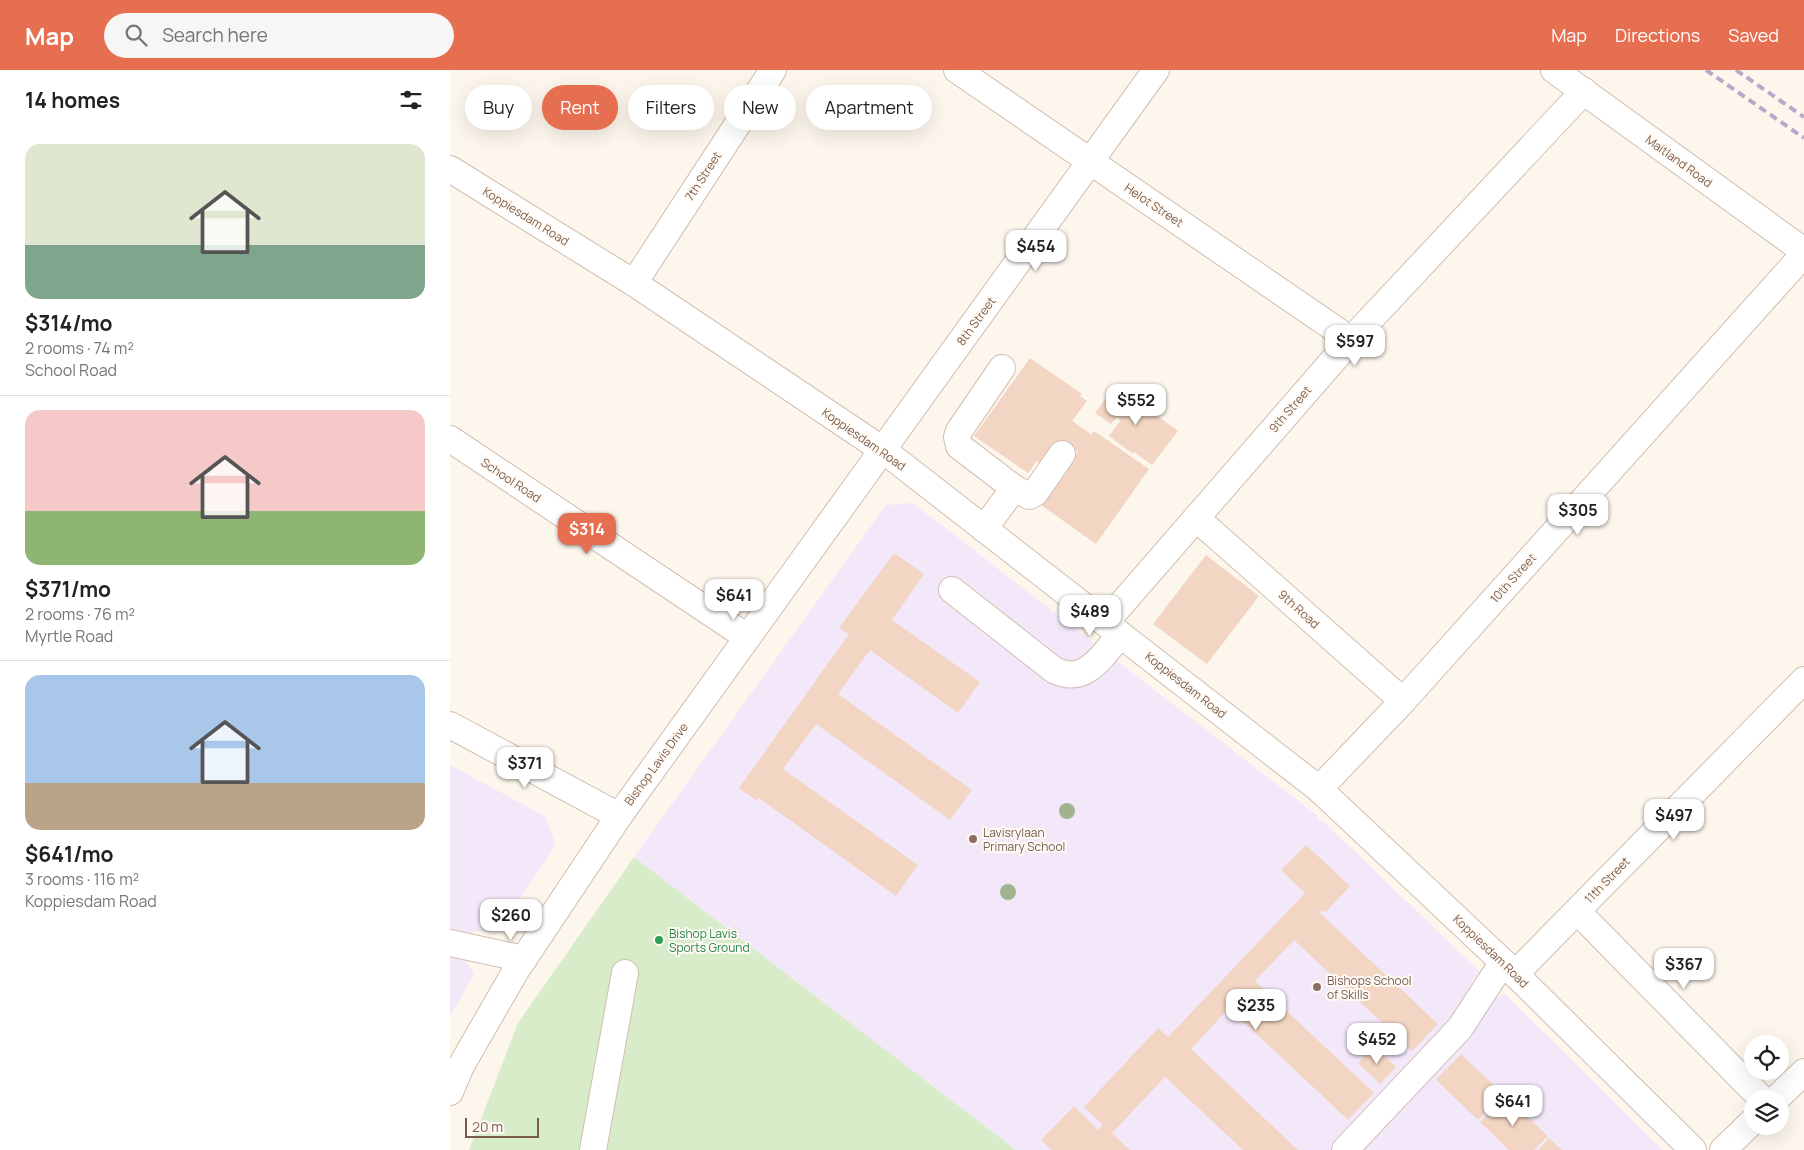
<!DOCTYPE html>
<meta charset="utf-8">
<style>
:root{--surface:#fff;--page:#f6f6f6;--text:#222;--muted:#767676;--line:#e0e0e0;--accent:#e76f51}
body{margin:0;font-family:Manrope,sans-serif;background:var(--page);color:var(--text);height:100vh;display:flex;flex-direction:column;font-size:19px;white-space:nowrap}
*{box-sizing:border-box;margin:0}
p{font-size:16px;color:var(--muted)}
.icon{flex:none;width:28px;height:28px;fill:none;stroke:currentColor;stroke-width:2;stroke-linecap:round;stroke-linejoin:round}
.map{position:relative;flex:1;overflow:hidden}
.panel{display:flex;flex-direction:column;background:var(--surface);width:450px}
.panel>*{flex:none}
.top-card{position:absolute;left:15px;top:15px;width:475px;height:45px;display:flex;gap:10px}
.controls{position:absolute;left:1294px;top:965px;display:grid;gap:10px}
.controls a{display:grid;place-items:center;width:45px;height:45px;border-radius:50%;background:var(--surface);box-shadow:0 5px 20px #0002;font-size:25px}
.scale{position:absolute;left:15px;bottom:12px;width:74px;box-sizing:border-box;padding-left:5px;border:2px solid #7a5c4d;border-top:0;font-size:14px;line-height:18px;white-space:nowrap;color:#7a5c4d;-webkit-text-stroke:4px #fffaf3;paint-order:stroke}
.price{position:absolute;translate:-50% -42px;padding:0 11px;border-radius:10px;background:#fff;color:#222;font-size:16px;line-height:32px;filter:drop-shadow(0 1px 2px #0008)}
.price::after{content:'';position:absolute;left:50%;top:30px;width:15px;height:11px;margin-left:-8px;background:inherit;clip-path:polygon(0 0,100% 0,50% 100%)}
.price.active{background:var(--accent);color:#fff}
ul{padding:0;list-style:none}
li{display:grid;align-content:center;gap:10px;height:265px;padding:0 25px}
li+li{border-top:1px solid var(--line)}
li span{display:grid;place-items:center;height:155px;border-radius:15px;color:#555}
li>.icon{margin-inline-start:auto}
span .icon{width:90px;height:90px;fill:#fffc;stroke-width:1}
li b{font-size:21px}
h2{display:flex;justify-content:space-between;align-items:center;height:60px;padding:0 25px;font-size:21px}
.chip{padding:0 18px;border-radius:22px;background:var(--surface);box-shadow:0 5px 20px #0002;font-size:18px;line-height:45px}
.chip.active{background:var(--accent);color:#fff}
header{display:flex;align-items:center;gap:30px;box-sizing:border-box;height:70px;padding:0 25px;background:var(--accent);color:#fff}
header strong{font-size:24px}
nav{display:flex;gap:28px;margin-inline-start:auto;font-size:18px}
.search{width:350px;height:45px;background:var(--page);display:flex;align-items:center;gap:12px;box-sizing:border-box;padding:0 18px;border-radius:28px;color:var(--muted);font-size:19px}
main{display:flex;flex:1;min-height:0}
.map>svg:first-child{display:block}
.education{fill:#f3e8fa}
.green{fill:#d8ecc9}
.building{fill:#f3d5c3}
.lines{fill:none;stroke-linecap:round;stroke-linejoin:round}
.minor-casing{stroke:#d1beb0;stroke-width:28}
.minor{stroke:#fff;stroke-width:26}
.rail{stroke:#b9a8c9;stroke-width:4;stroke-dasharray:8 5;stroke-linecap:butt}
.tree{fill:#a0b28e}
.education-dot{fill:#8d6e63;stroke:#fffaf3;stroke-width:2}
.leisure-dot{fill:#2e9e5b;stroke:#fffaf3;stroke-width:2}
.labels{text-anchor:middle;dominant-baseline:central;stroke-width:4;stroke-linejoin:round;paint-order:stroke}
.street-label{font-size:12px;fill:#7a5c4d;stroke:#fffaf3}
.education-label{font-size:12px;fill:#785e54;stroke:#fffaf3;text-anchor:start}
.leisure-label{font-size:12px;fill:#27864d;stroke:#fffaf3;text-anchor:start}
</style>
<header>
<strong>Map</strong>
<div class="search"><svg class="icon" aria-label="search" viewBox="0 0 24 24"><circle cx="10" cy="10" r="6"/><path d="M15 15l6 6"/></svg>Search here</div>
<nav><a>Map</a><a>Directions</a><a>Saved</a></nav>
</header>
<main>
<section class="panel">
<h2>14 homes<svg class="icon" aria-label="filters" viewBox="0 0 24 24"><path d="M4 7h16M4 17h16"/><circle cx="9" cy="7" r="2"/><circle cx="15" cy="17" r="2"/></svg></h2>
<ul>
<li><span style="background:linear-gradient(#dfe7d0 65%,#7fa58c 0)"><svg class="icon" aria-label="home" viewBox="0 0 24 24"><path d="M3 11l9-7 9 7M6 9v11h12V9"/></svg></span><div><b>$314/mo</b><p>2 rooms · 74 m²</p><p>School Road</p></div></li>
<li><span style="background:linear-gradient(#f6c9c9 65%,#8fb573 0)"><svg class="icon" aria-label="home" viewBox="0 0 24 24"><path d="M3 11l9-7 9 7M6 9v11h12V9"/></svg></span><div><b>$371/mo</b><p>2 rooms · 76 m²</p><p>Myrtle Road</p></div></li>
<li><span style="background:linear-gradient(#a9c7e8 70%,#b9a48a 0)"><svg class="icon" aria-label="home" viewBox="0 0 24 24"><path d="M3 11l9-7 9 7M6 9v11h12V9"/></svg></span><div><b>$641/mo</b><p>3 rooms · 116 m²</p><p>Koppiesdam Road</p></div></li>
</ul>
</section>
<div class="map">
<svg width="1354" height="1080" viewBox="0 0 1354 1080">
<rect width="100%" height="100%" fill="#fdf6ec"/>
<g class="education">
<path d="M 463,433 L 869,747 L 866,750 L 873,751 L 1030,902 L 1021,912 L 1040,930 L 1054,923 L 1212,1080 L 566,1080 L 184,787 L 436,435 Z"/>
<path d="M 0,695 L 95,746 L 106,775 L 47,862 L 24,861 L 12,883 L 24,904 L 0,947 Z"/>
</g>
<path class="green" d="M 184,787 L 566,1080 L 19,1080 L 68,953 Z"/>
<g class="building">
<path d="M 580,288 L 632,324 L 630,326 L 637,331 L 622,351 L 641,364 L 644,361 L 699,399 L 646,474 L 591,435 L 628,382 L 611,371 L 594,396 L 587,391 L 578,403 L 524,366 Z"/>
<path d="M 666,315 L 728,361 L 702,395 L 684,382 L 683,384 L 659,366 L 671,350 L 667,347 L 661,354 L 645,343 Z"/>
<path d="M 444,483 L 474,504 L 442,550 L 530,612 L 508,643 L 420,580 L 388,624 L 522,720 L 500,750 L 366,654 L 333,699 L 468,795 L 446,826 L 309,728 L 307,731 L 289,718 L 399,564 L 389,558 Z"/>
<path d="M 756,485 L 809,526 L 757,594 L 703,554 Z"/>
<path d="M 856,775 L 900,816 L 876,842 L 873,840 L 870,843 L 988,954 L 962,981 L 844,870 L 805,911 L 924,1023 L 898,1050 L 779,938 L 741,979 L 848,1080 L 793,1080 L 715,1007 L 662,1063 L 680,1080 L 602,1080 L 591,1070 L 624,1036 L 648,1060 L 653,1055 L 634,1037 L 708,958 L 718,967 L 855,823 L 831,800 Z"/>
<path d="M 924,976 L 946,997 L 930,1014 L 908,993 Z"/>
<path d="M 1011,984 L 1053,1024 L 1028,1050 L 986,1010 Z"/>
<path d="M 1055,1026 L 1098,1066 L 1084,1080 L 1059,1080 L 1030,1052 Z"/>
<path d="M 1099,1068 L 1112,1080 L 1088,1080 Z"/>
</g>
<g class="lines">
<g class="minor-casing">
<g id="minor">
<path d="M 507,0 L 901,270"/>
<path d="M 1104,0 L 1354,181"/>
<path d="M 0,99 L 184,213 L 433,380 L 869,719 L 1053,892 L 1243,1080"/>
<path d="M 184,213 L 323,0"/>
<path d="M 552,298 L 509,361 L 507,367 L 509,376 L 564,418 L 579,426 L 585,423 L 612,384"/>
<path d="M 0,369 L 297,567"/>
<path d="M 746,448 L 953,631"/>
<path d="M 534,459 L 564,418"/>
<path d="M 502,520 L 604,600 C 635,616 652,586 670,565"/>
<path d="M 655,553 L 901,270 L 1134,21"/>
<path d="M 0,655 L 169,746"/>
<path d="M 869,719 L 953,631 L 1354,184"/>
<path d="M 1127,841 L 1312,1029"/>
<path d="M 0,873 L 74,889"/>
<path d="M 1065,904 L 1354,610"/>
<path d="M 0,1022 L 11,996 L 65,902 L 169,746 L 706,0"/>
<path d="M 1326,1029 L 1354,1002"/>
<path d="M 143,1080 L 175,903"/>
<path d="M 895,1080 L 1010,958 L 1053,892"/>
<path d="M 1273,1080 L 1302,1052"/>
</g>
</g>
<use href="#minor" class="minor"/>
<g class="rail">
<path d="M 1256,0 L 1354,68"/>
<path d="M 1286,0 L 1354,47"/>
</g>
</g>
<g class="tree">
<circle cx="617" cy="741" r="8"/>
<circle cx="558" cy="822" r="8"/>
</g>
<g class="education-dot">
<circle cx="523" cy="769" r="5"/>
<circle cx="867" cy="917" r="5"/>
</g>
<circle class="leisure-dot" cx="209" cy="870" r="5"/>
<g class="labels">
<g class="street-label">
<text transform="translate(1229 91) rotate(36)">Maitland Road</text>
<text transform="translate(253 106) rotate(-57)">7th Street</text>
<text transform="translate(704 135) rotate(34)">Helot Street</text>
<text transform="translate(76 146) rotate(32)">Koppiesdam Road</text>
<text transform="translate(526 251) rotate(-54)">8th Street</text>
<text transform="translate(840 339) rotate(-49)">9th Street</text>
<text transform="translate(414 369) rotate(35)">Koppiesdam Road</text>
<text transform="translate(61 410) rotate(34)">School Road</text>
<text transform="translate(1063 508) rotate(-48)">10th Street</text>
<text transform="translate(849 539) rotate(42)">9th Road</text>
<text transform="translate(736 615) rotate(38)">Koppiesdam Road</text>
<text transform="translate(206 694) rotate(-54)">Bishop Lavis Drive</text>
<text transform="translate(1157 810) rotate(-46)">11th Street</text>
<text transform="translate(1041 881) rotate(44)">Koppiesdam Road</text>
</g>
<g class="education-label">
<text x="533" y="762">Lavisrylaan<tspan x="533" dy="14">Primary School</tspan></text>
<text x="877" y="910">Bishops School<tspan x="877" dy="14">of Skills</tspan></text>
</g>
<g class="leisure-label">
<text x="219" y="863">Bishop Lavis<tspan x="219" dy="14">Sports Ground</tspan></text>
</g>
</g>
</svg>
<div class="controls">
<a><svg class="icon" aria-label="locate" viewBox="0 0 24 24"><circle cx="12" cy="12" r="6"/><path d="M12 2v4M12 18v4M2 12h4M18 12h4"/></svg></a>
<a><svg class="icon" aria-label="layers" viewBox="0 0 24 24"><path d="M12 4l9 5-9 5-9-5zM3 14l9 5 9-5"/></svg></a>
</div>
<div class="scale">20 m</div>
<b class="price" style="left:586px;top:202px">$454</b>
<b class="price" style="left:905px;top:297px">$597</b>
<b class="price" style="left:686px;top:356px">$552</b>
<b class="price" style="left:1128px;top:466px">$305</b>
<b class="price active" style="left:137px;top:485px">$314</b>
<b class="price" style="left:284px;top:551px">$641</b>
<b class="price" style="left:640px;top:567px">$489</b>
<b class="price" style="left:75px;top:719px">$371</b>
<b class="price" style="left:1224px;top:771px">$497</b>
<b class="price" style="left:61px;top:871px">$260</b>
<b class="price" style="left:1234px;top:920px">$367</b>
<b class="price" style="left:806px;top:961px">$235</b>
<b class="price" style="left:927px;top:995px">$452</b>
<b class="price" style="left:1063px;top:1057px">$641</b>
<div class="top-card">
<a class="chip">Buy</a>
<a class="chip active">Rent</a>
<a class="chip">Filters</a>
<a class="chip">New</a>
<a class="chip">Apartment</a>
</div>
</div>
</main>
